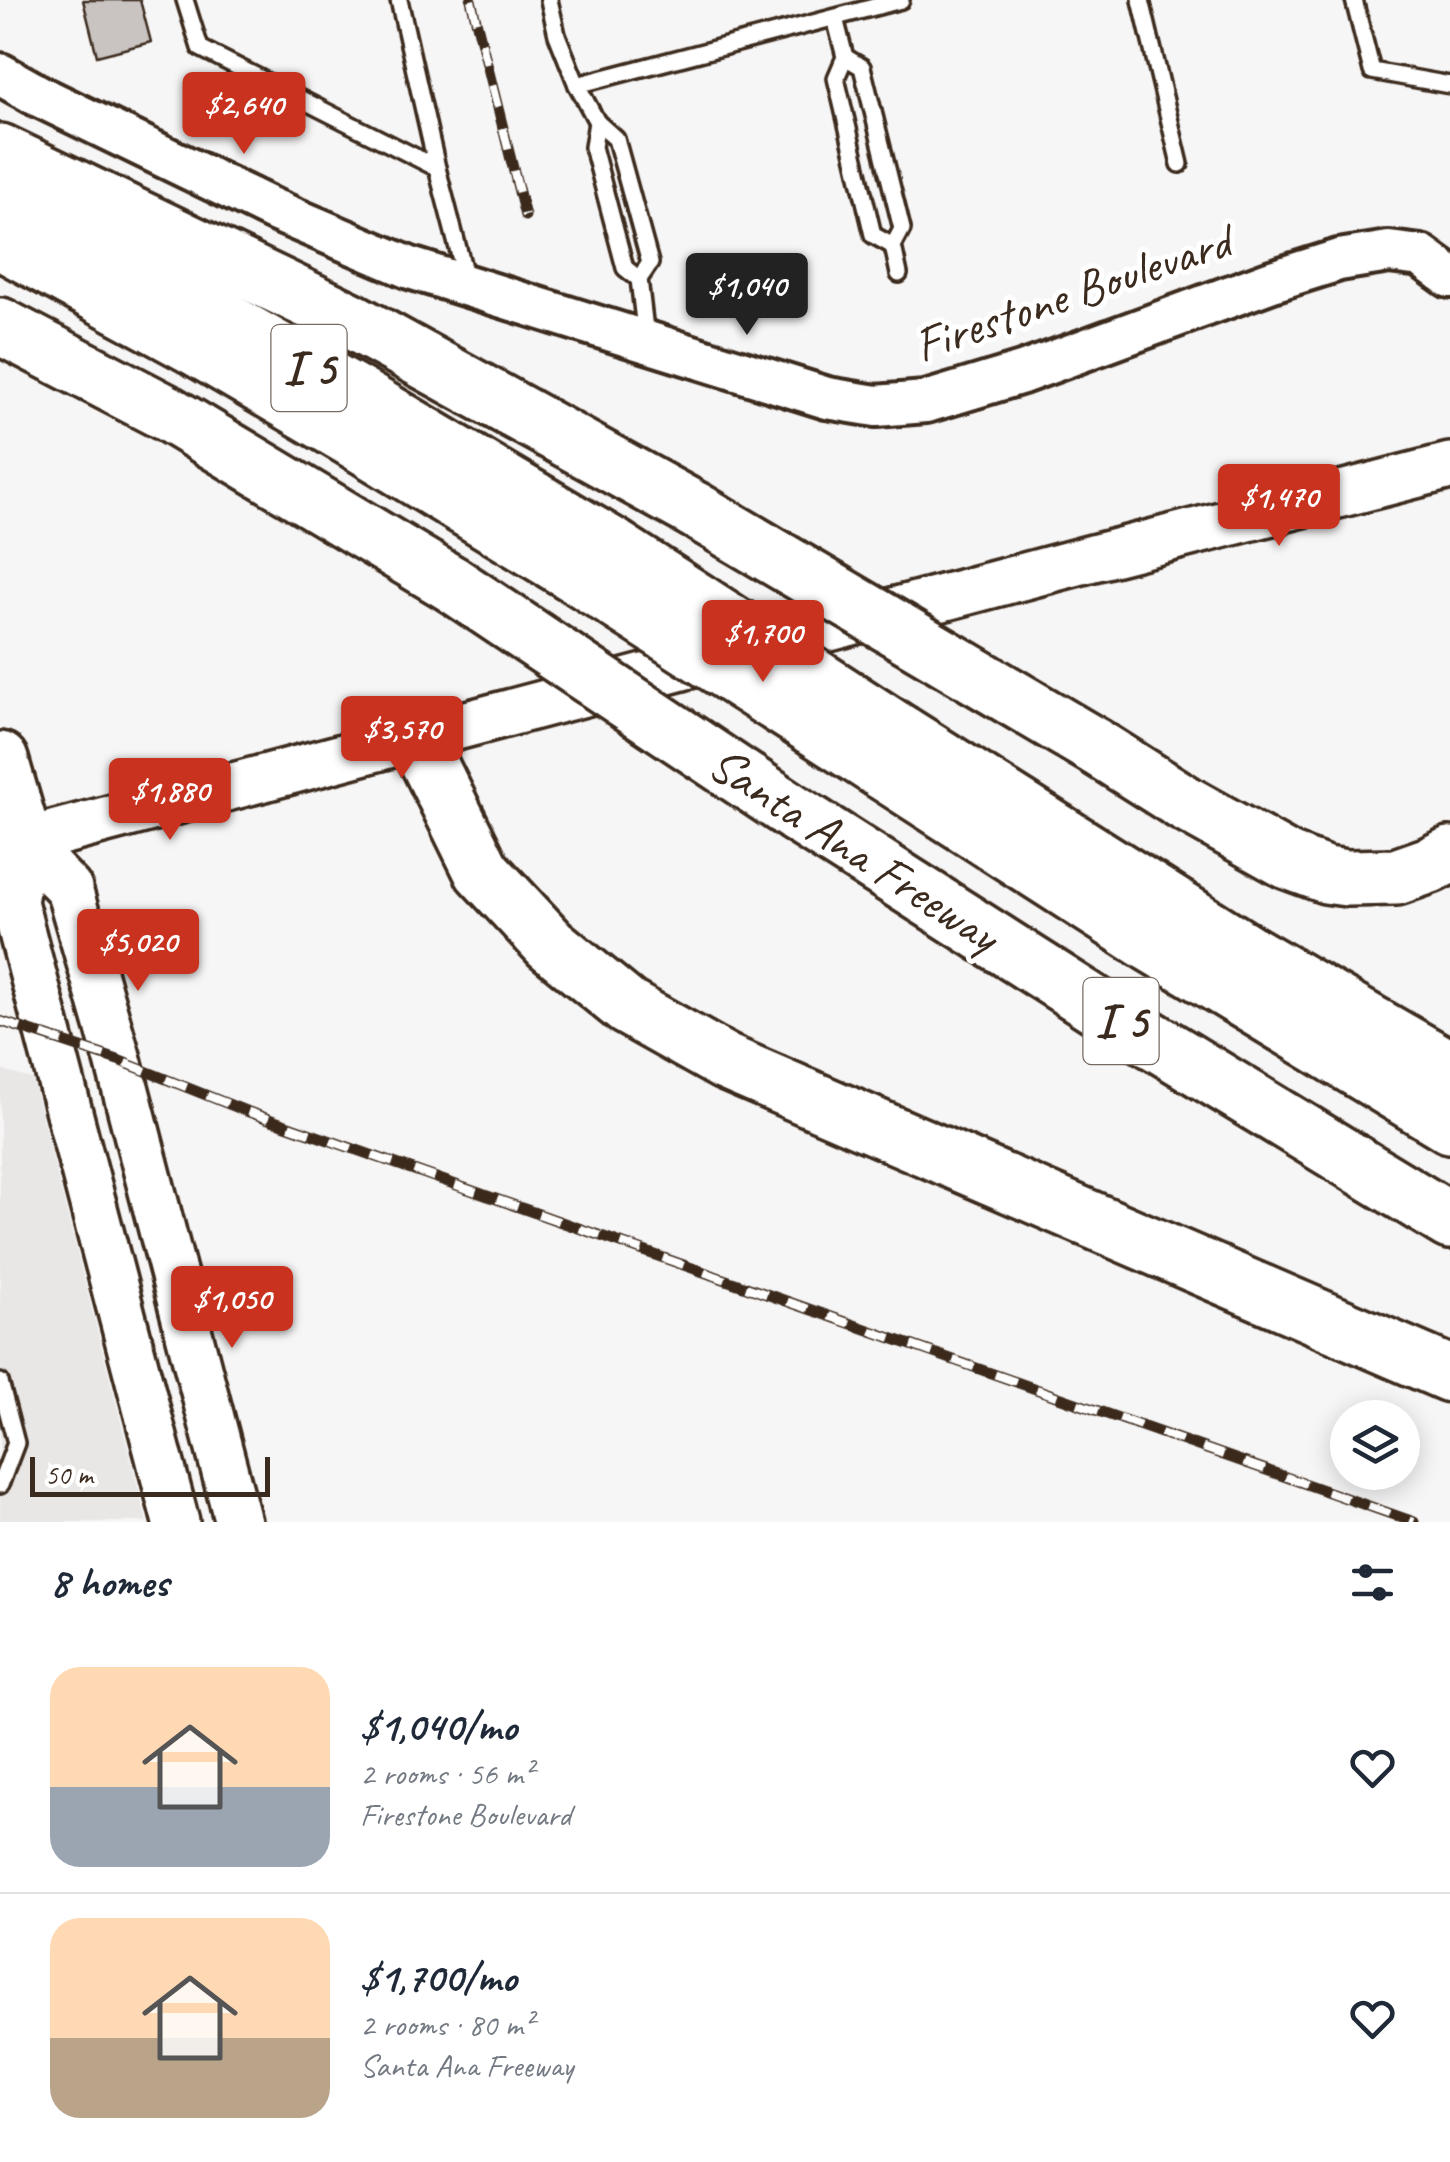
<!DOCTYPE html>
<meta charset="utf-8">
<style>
:root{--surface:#fff;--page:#f6f6f7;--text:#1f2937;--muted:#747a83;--line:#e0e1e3;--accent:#c8321e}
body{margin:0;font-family:Caveat,sans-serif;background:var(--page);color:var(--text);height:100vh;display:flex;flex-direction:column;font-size:38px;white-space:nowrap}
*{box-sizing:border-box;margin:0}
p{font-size:32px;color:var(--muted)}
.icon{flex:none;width:55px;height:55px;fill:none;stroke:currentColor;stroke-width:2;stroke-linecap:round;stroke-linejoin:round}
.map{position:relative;height:1522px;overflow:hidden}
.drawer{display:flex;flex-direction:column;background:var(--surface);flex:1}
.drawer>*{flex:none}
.fabs{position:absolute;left:1330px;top:1400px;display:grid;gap:20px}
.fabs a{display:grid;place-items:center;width:90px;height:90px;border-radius:50%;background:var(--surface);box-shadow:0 5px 25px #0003;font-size:50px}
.scale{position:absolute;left:30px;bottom:25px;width:240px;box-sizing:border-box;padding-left:10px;border:5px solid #3b2a1e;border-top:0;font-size:28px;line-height:35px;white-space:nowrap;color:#3b2a1e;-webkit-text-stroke:8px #fff;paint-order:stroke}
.price{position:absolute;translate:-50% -85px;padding:0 22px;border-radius:10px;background:var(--accent);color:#fff;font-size:32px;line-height:65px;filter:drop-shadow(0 2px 5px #0008)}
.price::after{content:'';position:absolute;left:50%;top:60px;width:30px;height:22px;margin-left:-15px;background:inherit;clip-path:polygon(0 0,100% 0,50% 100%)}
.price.on{background:#222;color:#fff}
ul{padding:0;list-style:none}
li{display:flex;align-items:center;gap:30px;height:250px;padding:0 50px}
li+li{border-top:2px solid var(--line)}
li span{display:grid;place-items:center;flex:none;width:280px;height:200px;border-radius:30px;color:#555}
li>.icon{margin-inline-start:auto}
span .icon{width:120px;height:120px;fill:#fffc;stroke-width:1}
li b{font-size:42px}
h2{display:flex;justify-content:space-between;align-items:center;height:120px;padding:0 50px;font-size:42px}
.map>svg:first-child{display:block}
.built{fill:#e9e7e6}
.building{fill:#c9c3c1;stroke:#3b2a1e;stroke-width:2.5}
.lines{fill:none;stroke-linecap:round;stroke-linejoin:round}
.service-casing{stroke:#3b2a1e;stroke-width:22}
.tertiary-casing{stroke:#3b2a1e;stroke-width:48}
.secondary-casing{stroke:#3b2a1e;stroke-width:52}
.motorway-casing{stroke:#3b2a1e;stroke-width:62}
.service{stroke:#fff;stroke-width:15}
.tertiary{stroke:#fff;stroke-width:40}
.secondary{stroke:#fff;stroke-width:45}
.motorway{stroke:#fff;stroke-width:55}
.rail-casing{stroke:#3b2a1e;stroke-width:11}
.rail{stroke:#fff;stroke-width:8;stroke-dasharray:22;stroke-linecap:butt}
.motorway-bridge-casing{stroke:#3b2a1e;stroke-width:62;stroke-linecap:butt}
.motorway-bridge{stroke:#fff;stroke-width:55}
.labels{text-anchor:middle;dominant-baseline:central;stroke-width:10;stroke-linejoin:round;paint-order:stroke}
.shield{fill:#fff;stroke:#766a62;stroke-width:2.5}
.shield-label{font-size:48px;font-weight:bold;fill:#3b2a1e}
.street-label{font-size:50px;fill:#3b2a1e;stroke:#fff}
</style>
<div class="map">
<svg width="1450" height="1522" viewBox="0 0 1450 1522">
<rect width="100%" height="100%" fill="#f7f6f6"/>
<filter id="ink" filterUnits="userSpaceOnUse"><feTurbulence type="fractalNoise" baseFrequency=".01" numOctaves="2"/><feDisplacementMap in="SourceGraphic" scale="20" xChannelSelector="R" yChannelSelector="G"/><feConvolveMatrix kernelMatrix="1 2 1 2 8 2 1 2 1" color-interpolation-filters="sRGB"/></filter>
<g filter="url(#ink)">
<path class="built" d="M 0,1070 L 32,1079 L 147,1522 L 0,1522 Z"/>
<path class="building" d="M 83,0 L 140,0 L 151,42 L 97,56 Z"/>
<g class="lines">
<g class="service-casing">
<g id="service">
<path d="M 185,0 L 200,48 L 437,168"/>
<path d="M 399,0 L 437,168 L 467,283"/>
<path d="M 549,0 L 557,35 L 577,85 L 597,122 L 616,139 L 650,263 L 639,279 L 646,338"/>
<path d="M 1141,0 L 1180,164"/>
<path d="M 1354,0 L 1372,71 L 1450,85"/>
<path d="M 835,18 L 845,57 L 836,78 L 873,235 L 893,246"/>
<path d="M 845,57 L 862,67 L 902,229 L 893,246 L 899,274"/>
<path d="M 577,85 L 901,0"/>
<path d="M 597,122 L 593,147 L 625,268 L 639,279"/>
<path d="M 0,1382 L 16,1443 L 0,1485"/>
</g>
</g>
<g class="tertiary-casing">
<path id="tertiary" d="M 0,74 L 39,96 L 274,210 L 410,268 L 827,398 L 876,406 L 926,402 L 1022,373 L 1272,281 L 1339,260 L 1389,252 L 1421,256 L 1450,277"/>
</g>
<g class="secondary-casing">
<g id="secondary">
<path d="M 24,842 L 69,889 L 118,1060 L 238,1522"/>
<path d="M 24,842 L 14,902 L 176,1522"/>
<path d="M 0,848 L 1089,559 L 1450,466"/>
</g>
</g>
<g class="motorway-casing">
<g id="motorway">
<path d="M 0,152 L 350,320 L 695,510"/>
<path d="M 0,193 L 361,397 L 614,547"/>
<path d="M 0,241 L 197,348 L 349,437 L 579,577"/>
<path d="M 0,326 L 167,413 L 452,584"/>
<path d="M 901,733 L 1246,951 L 1450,1069"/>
<path d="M 417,739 L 482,871 L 550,944 L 627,1007 L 725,1062 L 1450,1374"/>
<path d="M 1096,747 L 1186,804 L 1288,861 L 1326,875 L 1347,878 L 1396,877 L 1430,865 L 1450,855"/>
<path d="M 0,760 L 24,842"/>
<path d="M 882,771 L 1151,944 L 1450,1125"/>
<path d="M 796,814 L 1108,1013 L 1450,1221"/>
</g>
</g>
<use href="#service" class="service"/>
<use href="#tertiary" class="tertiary"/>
<use href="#secondary" class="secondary"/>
<use href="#motorway" class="motorway"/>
<g class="rail-casing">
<g id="rail">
<path d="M 471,0 L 525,216"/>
<path d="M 0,1021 L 118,1060 L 246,1111 L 1414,1522"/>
</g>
</g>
<use href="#rail" class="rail"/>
<g class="motorway-bridge-casing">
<g id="motorway-bridge">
<path d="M 695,510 L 1096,747"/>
<path d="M 614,547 L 901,733"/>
<path d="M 579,577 L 882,771"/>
<path d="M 452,584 L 796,814"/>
</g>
</g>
<use href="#motorway-bridge" class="motorway-bridge"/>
</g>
</g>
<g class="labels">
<g class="shield">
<rect x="271.5" y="325" width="75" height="86" rx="8"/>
<rect x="1083.5" y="978" width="75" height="86" rx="8"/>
</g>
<g class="shield-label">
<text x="309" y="368">I 5</text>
<text x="1121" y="1021">I 5</text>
</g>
<g class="street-label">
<text transform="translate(1072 293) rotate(-19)">Firestone Boulevard</text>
<text transform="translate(854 849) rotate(33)">Santa Ana Freeway</text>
</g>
</g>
</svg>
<div class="fabs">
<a><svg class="icon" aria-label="layers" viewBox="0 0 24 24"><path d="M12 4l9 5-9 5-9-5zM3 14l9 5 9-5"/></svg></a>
</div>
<div class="scale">50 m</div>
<b class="price" style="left:244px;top:157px">$2,640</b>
<b class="price on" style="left:747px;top:338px">$1,040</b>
<b class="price" style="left:1279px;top:549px">$1,470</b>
<b class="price" style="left:763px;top:685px">$1,700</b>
<b class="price" style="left:402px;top:781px">$3,570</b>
<b class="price" style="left:170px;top:843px">$1,880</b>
<b class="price" style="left:138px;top:994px">$5,020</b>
<b class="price" style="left:232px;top:1351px">$1,050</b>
</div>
<section class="drawer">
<h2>8 homes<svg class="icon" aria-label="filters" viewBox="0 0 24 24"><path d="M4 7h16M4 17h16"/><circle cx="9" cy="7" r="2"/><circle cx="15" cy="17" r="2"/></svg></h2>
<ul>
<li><span style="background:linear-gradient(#ffd9b3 60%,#9aa5b1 0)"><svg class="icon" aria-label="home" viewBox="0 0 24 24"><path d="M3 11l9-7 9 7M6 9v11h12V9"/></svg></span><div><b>$1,040/mo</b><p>2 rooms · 56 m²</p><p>Firestone Boulevard</p></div><svg class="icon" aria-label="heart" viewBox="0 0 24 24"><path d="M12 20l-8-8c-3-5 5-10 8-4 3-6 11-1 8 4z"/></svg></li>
<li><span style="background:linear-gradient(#ffd9b3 60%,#b9a48a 0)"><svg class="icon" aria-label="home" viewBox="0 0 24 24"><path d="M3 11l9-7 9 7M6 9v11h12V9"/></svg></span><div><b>$1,700/mo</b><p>2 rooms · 80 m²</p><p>Santa Ana Freeway</p></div><svg class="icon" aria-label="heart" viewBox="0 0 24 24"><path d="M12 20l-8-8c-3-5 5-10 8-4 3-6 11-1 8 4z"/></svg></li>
</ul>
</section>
